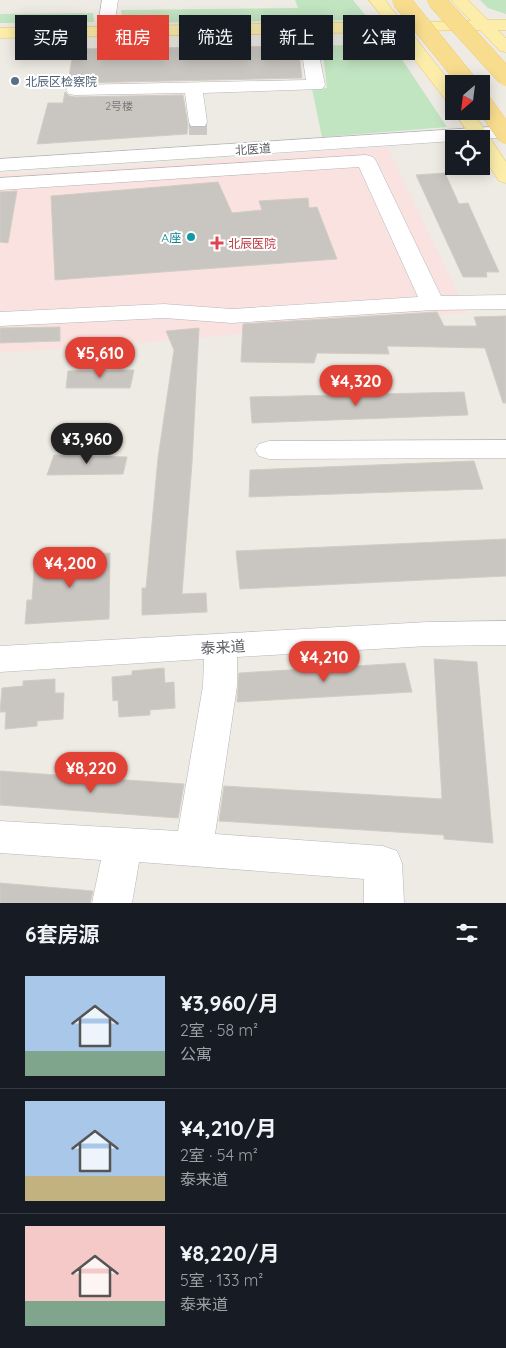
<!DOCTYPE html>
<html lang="zh">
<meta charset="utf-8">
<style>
:root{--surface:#171b24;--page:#20242c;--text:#f1f3f6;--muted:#9ea1a6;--line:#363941;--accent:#e24135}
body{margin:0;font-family:Quicksand,"Noto Sans SC",sans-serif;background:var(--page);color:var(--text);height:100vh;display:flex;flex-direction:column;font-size:19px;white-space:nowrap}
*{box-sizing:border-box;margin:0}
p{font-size:16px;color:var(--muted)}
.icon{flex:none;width:28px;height:28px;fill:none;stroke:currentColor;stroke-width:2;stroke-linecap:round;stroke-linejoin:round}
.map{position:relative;height:903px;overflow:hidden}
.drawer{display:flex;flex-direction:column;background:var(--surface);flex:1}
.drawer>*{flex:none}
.hud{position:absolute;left:15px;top:15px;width:476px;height:45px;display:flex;gap:10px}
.needle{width:32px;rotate:208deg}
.controls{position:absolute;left:445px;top:75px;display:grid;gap:10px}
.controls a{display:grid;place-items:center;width:45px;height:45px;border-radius:0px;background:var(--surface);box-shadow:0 2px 12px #0003;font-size:25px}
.price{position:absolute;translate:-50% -42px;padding:0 11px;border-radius:18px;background:var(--accent);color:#fff;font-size:16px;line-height:32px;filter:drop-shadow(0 1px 2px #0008)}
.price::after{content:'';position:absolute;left:50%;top:30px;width:15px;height:11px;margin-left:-8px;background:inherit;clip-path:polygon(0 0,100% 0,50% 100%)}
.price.on{background:#222;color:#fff}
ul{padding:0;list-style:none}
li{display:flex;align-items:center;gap:15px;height:125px;padding:0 25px}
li+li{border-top:1px solid var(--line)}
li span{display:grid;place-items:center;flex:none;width:140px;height:100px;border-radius:0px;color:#555}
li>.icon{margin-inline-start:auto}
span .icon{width:60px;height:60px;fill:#fffc;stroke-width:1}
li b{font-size:21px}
h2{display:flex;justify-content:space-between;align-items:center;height:60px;padding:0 25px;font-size:21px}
.pill{padding:0 18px;border-radius:0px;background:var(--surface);box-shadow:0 2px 12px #0003;font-size:18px;line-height:45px}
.pill.on{background:var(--accent);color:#fff}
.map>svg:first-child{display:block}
.medical{fill:#fae2e0}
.green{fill:#c1e4c1}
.building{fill:#c9c6c1;stroke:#d2cdc2}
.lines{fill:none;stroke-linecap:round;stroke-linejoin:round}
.minor-tunnel{stroke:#cac8c4;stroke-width:18;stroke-dasharray:18 9;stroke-linecap:butt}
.minor-casing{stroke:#b4b6ba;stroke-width:1}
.major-casing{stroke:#ecc35e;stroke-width:1}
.minor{fill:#fff;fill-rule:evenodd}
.major{fill:#fceeaa;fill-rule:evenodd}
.highway-bridge-casing{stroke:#e8a109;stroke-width:18;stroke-linecap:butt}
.highway-bridge{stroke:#f9dd8f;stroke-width:18}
.service-dot{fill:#5c6f8a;stroke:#fff;stroke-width:2}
.culture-dot{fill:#0f9aa8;stroke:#fff;stroke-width:2}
.health-dot{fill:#e0444e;stroke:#fff;stroke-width:2}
.labels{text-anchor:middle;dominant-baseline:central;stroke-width:4;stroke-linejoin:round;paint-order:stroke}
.far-number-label{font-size:11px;fill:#77797b}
.far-service-label{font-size:12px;fill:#4e5e75;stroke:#fff;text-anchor:start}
.far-street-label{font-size:12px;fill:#5c5f64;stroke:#fff}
.far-culture-label{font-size:12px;fill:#0d838f;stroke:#fff;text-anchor:end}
.far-health-label{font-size:12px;fill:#be3a42;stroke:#fff;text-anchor:start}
.street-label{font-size:15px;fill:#5c5f64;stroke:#fff}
</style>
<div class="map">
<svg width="506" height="903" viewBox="0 0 506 903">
<rect width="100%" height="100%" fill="#eeebe4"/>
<path class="medical" d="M 387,147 L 468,313 L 166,341 L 0,353 L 0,174 L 35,173 Z"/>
<g class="green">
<path d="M 295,0 L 353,0 L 366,16 L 356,20 L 122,23 L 121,10 L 298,8 Z"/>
<path d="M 480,0 L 506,0 L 506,14 L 488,8 Z"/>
<path d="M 93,13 L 94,22 L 0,23 L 0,14 Z"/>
<path d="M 322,45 L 381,46 L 397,52 L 447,127 L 322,137 L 312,89 L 327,88 Z"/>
</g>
<g class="building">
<path d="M 298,46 L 302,78 L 75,83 L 67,86 L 74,49 Z"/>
<path d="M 65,92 L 69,96 L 75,97 L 183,95 L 188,125 L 187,134 L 37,144 L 48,103 L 63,103 Z"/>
<path d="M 445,173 L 459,204 L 468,203 L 499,272 L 486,272 L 487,277 L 463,277 L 416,175 Z"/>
<path d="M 218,182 L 232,213 L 262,210 L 259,201 L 308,198 L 309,208 L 317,207 L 337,259 L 55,280 L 51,196 Z"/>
<path d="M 17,191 L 8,243 L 0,242 L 0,192 Z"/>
<path d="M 437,312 L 444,326 L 477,326 L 474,317 L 506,316 L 506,403 L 503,403 L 485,348 L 387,346 L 389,354 L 317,353 L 314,363 L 241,362 L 243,324 Z"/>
<path d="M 60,327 L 60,341 L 0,343 L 0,328 Z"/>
<path d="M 199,328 L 192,463 L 182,594 L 206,593 L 207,612 L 142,615 L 142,588 L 146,588 L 158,458 L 174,350 L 166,331 Z"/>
<path d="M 134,370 L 130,388 L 66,388 L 68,371 Z"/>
<path d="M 464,392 L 468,415 L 252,423 L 250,397 Z"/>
<path d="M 54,455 L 127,457 L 123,474 L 47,475 Z"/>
<path d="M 474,461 L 483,489 L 249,497 L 250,470 Z"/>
<path d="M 506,539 L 506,576 L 240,589 L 236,551 Z"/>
<path d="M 110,553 L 109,619 L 25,624 L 27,600 L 32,600 L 35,558 Z"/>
<path d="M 434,659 L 477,662 L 493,843 L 444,839 L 444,835 L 219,821 L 224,786 L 442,799 Z"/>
<path d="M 405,663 L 412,692 L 237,702 L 239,673 Z"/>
<path d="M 164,668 L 165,683 L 174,682 L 175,708 L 150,710 L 150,715 L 119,717 L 118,700 L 113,701 L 112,677 L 132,675 L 132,671 Z"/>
<path d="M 55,679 L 55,693 L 64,693 L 63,719 L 37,721 L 37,726 L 5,729 L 6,712 L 0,712 L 2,688 L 23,686 L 23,681 Z"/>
<path d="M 0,771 L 184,784 L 178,818 L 0,805 Z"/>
<path d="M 0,883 L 93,891 L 90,903 L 0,903 Z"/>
</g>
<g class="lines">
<path class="minor-tunnel" d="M 198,122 L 198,135"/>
<g class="minor-casing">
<g id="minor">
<path d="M 102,0 L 118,0 L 113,33 L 105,38 L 97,33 Z"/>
<path d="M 308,35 L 316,40 L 325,85 L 322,89 L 203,93 L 207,122 L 205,126 L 191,126 L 189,122 L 185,93 L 75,95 L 69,94 L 66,90 L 69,86 L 75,85 L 306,80 L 300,40 Z"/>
<path d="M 506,126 L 506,138 L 454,139 L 454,141 L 0,171 L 0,159 Z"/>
<path d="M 366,155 L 373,157 L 376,161 L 441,296 L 506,295 L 506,309 L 433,310 L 232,323 L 164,318 L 0,326 L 0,312 L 164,304 L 232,309 L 418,297 L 359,167 L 0,190 L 0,178 Z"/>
<path d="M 506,440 L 506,458 L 269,459 L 259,456 L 255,450 L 259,444 L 269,441 Z"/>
<path d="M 506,621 L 506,645 L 428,646 L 237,657 L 237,686 L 215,834 L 383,846 L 397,851 L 402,863 L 404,903 L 364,903 L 364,879 L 139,862 L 132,903 L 92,903 L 101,860 L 0,853 L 0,821 L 178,831 L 203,686 L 204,659 L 0,672 L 0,646 L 428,622 Z"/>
</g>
</g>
<g class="major-casing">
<g id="major">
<path d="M 369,0 L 385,0 L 402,22 L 471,21 L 451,0 L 468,0 L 488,20 L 506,20 L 506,30 L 498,30 L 506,38 L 506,52 L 500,51 L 480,30 L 410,31 L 454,87 L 454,104 L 448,103 L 393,32 L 0,38 L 0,28 L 386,22 Z"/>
<path d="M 454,111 L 472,111 L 506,162 L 506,183 L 499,181 L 481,154 L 481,139 L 472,139 Z"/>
</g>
</g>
<use href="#minor" class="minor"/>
<use href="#major" class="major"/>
<g class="highway-bridge-casing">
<g id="highway-bridge">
<path d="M 401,0 L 469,84"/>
<path d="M 436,0 L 506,77"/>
<path d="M 481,100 L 506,135"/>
</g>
</g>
<use href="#highway-bridge" class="highway-bridge"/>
</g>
<circle class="service-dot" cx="15" cy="81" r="5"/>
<circle class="culture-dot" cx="191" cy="237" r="5"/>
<path class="health-dot" d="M214.5 235.5h5v5h5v5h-5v5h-5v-5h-5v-5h5z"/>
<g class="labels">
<g class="far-number-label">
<text x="119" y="106">2号楼</text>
</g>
<g class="far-service-label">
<text x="25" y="81">北辰区检察院</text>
</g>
<g class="far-street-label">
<text transform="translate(253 149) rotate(-4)">北医道</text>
</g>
<g class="far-culture-label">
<text x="181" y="237">A座</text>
</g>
<g class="far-health-label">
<text x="228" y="243">北辰医院</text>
</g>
<g class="street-label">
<text transform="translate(223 647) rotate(-3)">泰来道</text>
</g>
</g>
</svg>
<div class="controls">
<a><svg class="needle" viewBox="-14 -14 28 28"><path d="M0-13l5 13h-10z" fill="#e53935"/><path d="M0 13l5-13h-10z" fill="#9ea1a6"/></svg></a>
<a><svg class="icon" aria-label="locate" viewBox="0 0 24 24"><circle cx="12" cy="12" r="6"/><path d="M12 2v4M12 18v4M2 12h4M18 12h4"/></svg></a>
</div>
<b class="price" style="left:100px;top:379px">¥5,610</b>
<b class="price" style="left:356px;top:407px">¥4,320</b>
<b class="price on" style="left:87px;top:465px">¥3,960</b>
<b class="price" style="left:70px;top:589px">¥4,200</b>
<b class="price" style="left:324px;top:683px">¥4,210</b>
<b class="price" style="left:91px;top:794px">¥8,220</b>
<div class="hud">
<a class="pill">买房</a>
<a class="pill on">租房</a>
<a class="pill">筛选</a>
<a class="pill">新上</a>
<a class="pill">公寓</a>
</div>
</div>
<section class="drawer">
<h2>6套房源<svg class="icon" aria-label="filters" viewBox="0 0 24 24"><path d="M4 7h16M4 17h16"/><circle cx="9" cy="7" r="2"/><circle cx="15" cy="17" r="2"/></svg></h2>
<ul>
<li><span style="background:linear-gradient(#a9c7e8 75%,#7fa58c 0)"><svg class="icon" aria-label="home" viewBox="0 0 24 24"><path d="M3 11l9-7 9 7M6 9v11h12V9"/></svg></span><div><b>¥3,960/月</b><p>2室 · 58 m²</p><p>公寓</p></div></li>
<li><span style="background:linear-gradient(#a9c7e8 75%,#c2b280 0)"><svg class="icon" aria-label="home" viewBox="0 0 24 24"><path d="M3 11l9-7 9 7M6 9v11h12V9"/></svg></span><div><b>¥4,210/月</b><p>2室 · 54 m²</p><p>泰来道</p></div></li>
<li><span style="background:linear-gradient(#f6c9c9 75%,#7fa58c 0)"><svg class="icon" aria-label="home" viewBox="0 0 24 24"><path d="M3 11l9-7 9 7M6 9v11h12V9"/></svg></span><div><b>¥8,220/月</b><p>5室 · 133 m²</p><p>泰来道</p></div></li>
</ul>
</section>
